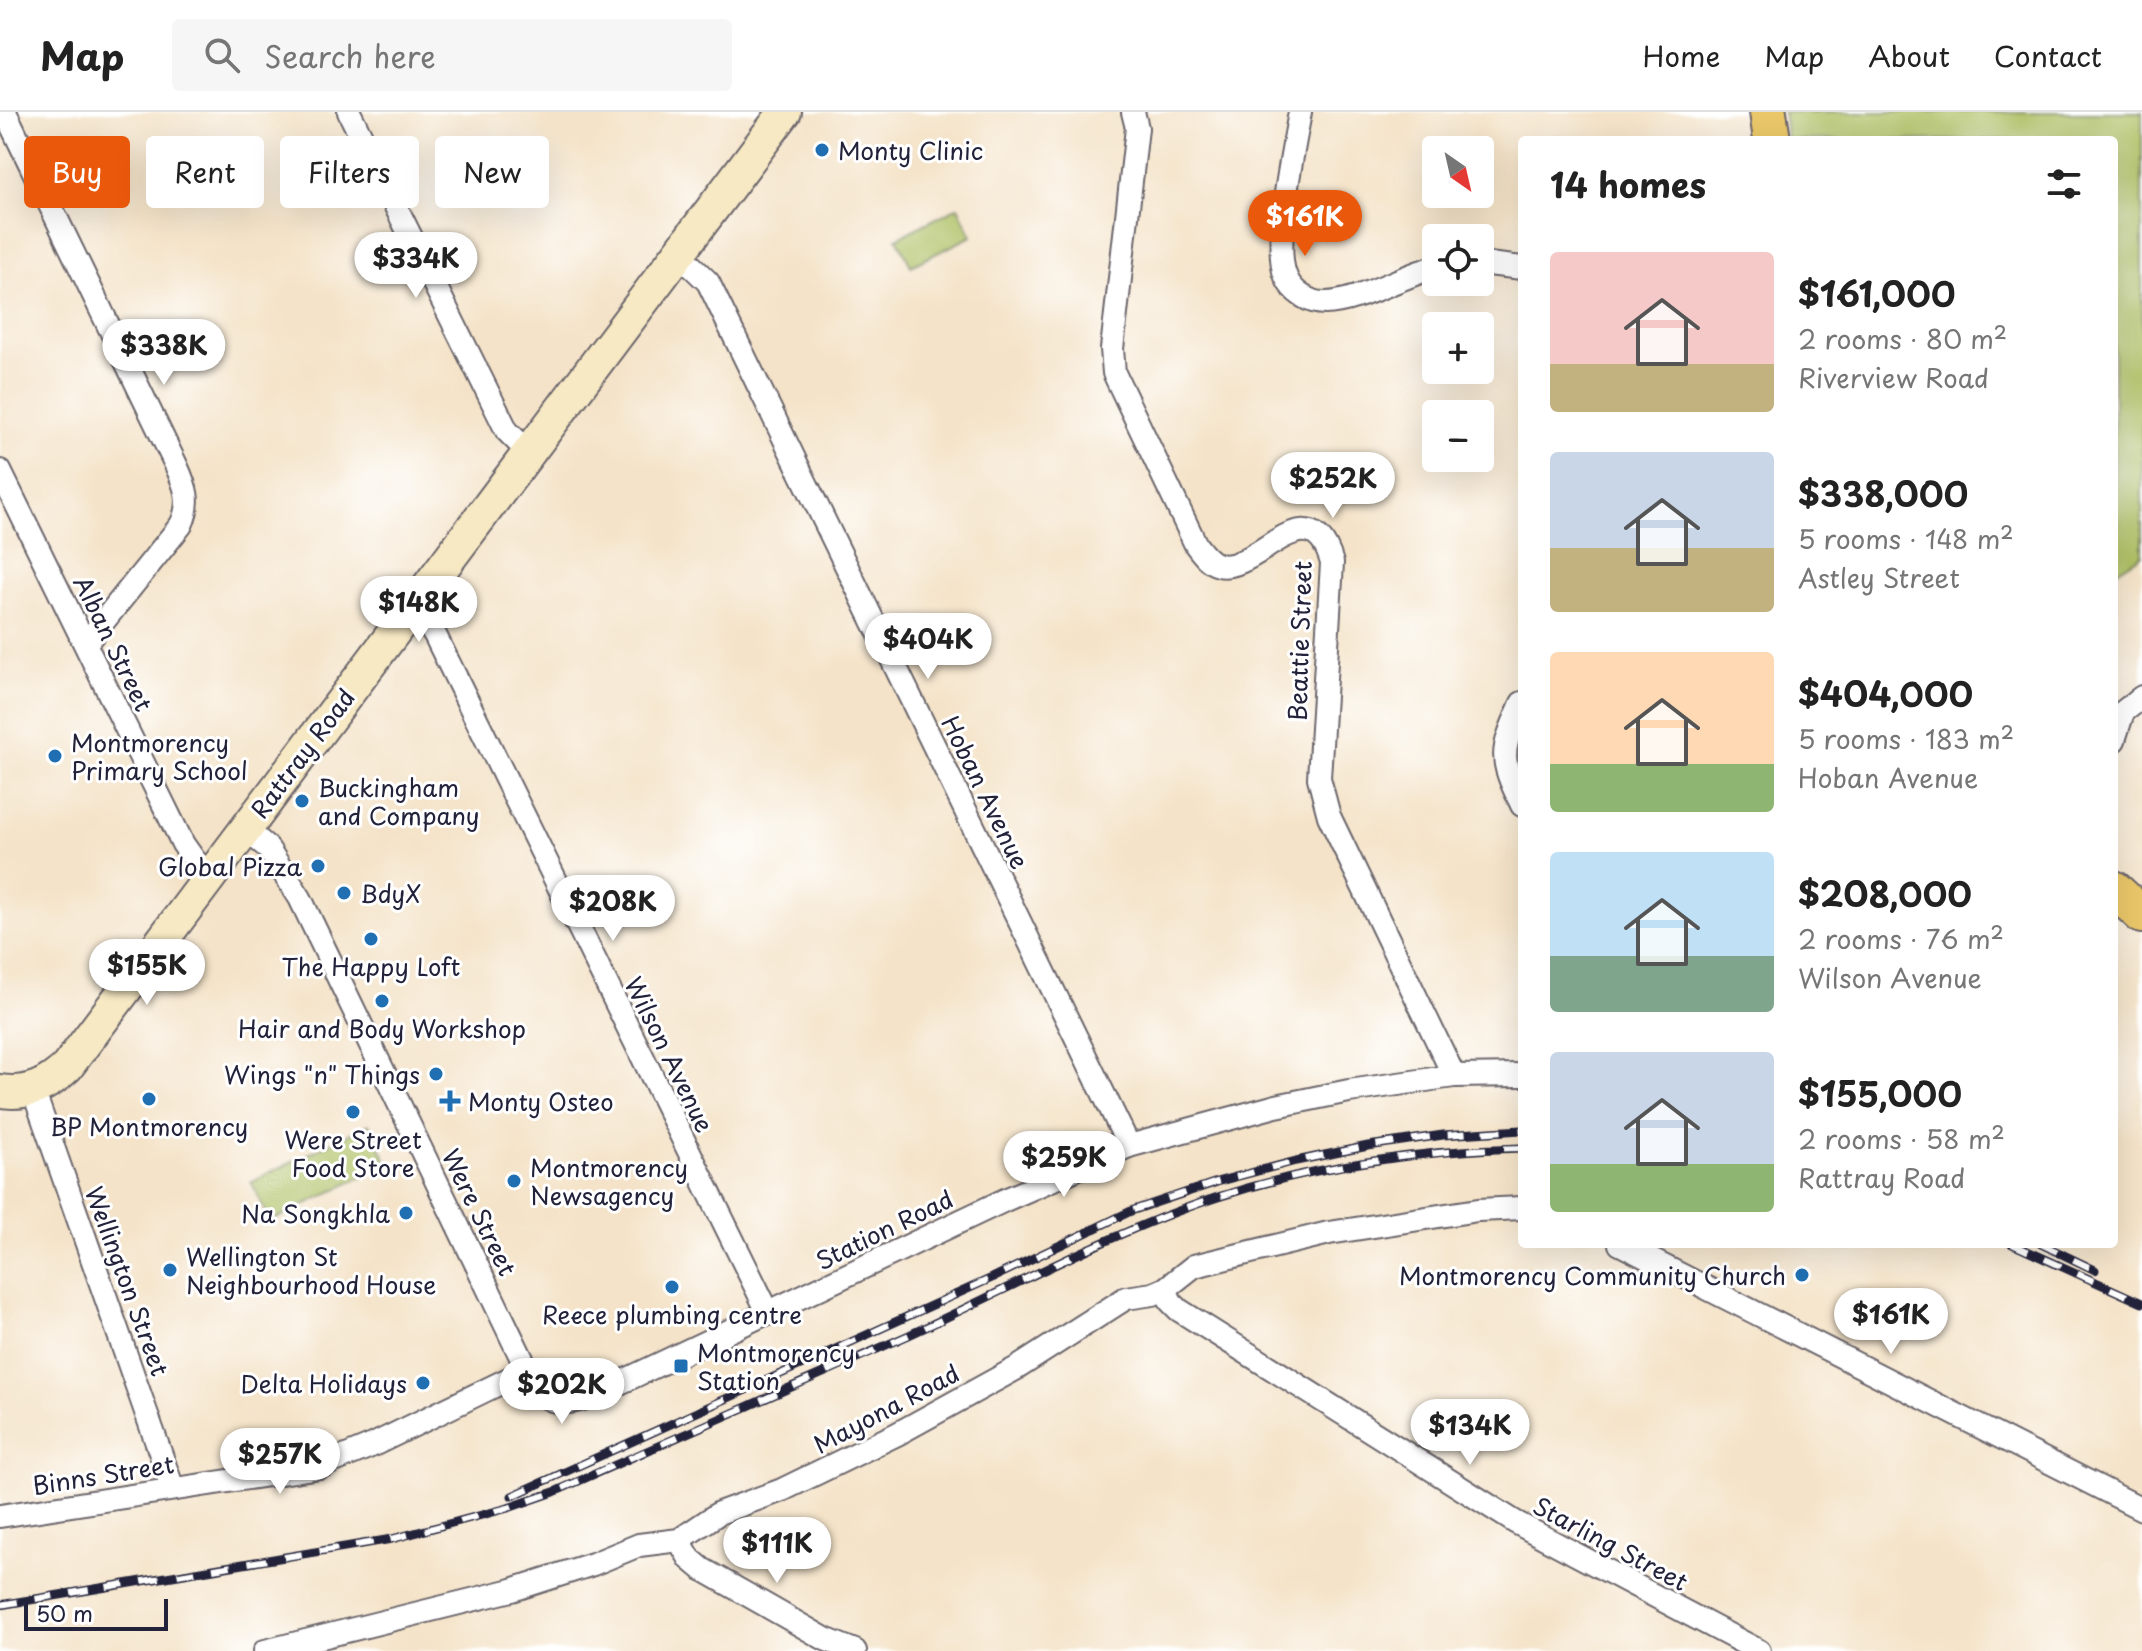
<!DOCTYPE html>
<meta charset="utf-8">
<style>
:root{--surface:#fff;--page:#f6f6f6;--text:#222;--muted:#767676;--line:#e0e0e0;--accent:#ea580c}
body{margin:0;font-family:"Playpen Sans",sans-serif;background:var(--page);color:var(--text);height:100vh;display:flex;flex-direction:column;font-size:30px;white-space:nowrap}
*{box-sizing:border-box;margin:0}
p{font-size:26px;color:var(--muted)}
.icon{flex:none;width:44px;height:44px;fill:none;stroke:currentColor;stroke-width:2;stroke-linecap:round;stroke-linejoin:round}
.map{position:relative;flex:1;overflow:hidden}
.panel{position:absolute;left:1518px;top:24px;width:600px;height:1112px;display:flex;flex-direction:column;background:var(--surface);border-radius:8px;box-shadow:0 8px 32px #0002}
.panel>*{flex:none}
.banner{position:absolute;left:24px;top:24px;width:760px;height:72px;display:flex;gap:16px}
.needle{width:52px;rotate:146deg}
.buttons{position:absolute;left:1422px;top:24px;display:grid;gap:16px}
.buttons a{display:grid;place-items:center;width:72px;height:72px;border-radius:8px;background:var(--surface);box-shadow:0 8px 32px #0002;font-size:40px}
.scale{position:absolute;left:24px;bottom:20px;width:144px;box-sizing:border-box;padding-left:8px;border:4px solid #22223b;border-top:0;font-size:22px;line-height:28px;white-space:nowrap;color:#22223b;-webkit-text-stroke:6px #fff;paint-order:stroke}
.price{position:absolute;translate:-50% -68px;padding:0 18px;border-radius:28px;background:#fff;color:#222;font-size:26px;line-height:52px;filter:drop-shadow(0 2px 4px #0008)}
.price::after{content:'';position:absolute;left:50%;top:48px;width:24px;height:18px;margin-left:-12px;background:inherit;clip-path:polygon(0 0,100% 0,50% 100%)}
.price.on{background:var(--accent);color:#fff}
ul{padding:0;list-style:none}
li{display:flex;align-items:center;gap:24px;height:200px;padding:0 32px}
li span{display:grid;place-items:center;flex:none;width:224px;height:160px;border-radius:8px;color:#555}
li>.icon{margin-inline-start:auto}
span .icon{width:96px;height:96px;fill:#fffc;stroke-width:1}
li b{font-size:34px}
h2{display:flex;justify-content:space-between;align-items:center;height:96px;padding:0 32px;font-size:34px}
.tag{padding:0 28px;border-radius:8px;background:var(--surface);box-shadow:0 8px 32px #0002;font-size:28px;line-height:72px}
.tag.on{background:var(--accent);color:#fff}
header{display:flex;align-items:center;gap:48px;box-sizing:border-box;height:112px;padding:0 40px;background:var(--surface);border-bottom:2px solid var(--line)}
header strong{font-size:38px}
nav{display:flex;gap:44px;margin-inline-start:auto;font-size:28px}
.search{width:560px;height:72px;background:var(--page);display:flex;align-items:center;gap:20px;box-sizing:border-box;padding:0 28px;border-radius:8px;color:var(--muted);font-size:30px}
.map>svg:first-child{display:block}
.green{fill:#aec064;stroke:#687150;stroke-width:2}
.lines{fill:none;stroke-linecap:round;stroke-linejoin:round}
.street-casing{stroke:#6c666c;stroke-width:26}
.secondary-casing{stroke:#6c666c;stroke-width:36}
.primary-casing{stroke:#6c666c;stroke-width:40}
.street{stroke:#fff;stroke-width:22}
.secondary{stroke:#f7e9c3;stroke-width:32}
.primary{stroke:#eac769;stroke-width:36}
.rail-casing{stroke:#22223b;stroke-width:9}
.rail{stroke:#fff;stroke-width:6;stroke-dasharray:18;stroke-linecap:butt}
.poi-dot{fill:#1f6fb2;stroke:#fff;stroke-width:3}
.labels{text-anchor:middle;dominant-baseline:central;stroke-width:6;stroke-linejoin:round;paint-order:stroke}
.poi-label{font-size:24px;fill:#22223b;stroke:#fff;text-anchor:start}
.street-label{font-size:24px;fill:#22223b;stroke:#fff}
</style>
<header>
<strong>Map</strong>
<div class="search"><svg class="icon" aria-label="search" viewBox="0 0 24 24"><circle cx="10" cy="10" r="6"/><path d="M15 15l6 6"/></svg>Search here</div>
<nav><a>Home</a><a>Map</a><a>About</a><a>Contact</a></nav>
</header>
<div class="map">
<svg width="2142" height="1539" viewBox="0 0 2142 1539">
<rect width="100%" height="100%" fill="#fff"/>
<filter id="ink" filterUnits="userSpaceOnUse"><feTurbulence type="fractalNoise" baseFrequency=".0125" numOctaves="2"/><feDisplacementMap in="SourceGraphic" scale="16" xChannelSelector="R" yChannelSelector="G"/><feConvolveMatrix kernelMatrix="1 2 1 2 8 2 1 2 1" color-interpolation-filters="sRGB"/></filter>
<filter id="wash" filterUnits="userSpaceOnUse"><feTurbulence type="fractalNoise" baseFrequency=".006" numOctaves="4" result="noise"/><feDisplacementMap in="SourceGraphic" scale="32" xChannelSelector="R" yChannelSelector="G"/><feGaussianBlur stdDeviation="1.8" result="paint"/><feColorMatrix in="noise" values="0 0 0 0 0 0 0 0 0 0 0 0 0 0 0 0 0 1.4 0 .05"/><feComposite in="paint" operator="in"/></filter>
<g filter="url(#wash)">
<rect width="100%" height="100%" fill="#f4e3c8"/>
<g class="green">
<path d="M 1783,0 L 2142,0 L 2142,443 L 2114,461 L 2114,28 L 1787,28 Z"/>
<path d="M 958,95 L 972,124 L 911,154 L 897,126 Z"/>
<path d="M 369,1012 L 388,1052 L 270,1110 L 251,1070 Z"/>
</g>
</g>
<g filter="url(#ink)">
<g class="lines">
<g class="street-casing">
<g id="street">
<path d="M 5,0 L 176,353 C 186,375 192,390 181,413 L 86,531"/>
<path d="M 349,0 L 507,319 L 528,340"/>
<path d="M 1133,0 L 1137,16 L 1112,237 L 1114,261 L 1196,433 C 1202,441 1209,451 1219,453 C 1256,462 1310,373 1332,451 L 1319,666 L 1329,704 L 1454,964"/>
<path d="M 1300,0 C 1294,36 1272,134 1286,165 C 1292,180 1309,191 1325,191 C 1357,191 1403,163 1436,155"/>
<path d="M 678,141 L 708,170 L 1129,1034"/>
<path d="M 1480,151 L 1522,156"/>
<path d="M 0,359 L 183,732 L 195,749 L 211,764"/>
<path d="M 412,495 L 422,503 L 435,523 L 769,1202"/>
<path d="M 1522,591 C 1501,640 1498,644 1522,693"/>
<path d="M 2114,628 L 2123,600 L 2142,585"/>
<path d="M 245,717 L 267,735 L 300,786 L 534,1272 C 557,1309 597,1280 626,1268 L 1005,1088 L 1129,1034 L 1276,994 L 1349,979 L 1454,964 L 1522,963"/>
<path d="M 33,978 L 173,1377"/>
<path d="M 1620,1132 L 2142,1397"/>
<path d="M 1165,1177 L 1171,1190 L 1179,1198 L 1515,1410 L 1759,1539"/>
<path d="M 0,1404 L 320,1355 L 373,1333 L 527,1258"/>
<path d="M 679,1428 L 690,1447 L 702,1457 L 825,1527 L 855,1539"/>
<path d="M 265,1539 L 512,1478 L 593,1452 L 639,1433 L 679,1428 L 719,1401 L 782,1378 L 897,1322 L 1017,1256 L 1126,1186 L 1153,1182 L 1165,1177 L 1194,1154 L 1329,1121 L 1478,1098 L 1522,1096"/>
</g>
</g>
<g class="secondary-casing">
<path id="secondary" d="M 0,979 C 28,983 47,974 67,955 L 785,0"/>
</g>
<g class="primary-casing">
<g id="primary">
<path d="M 1768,0 L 1772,28"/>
<path d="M 2114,777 L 2142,803"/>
</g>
</g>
<use href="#street" class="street"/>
<use href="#secondary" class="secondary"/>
<use href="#primary" class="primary"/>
<g class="rail-casing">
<g id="rail">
<path d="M 2012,1132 L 2142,1191"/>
<path d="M 2041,1132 L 2095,1158"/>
<path d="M 512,1384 L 992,1166 L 1131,1099 L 1220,1069 L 1296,1049 L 1368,1034 L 1443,1023 L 1522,1018"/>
<path d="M 0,1493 L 392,1427 L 508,1396 L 554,1380 C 672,1327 791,1276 909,1223 C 1011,1176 1111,1120 1218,1085 C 1314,1054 1422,1038 1522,1036"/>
</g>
</g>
<use href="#rail" class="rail"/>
</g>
</g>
<g class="poi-dot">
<circle cx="822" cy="38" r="8"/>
<circle cx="55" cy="644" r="8"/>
<circle cx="302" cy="689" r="8"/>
<circle cx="318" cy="754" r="8"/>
<circle cx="344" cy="781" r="8"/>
<circle cx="371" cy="827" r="8"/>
<circle cx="382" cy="889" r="8"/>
<circle cx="436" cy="962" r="8"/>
<circle cx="149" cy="987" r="8"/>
<path d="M446 977h8v8h8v8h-8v8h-8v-8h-8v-8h8z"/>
<circle cx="353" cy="1000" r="8"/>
<circle cx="514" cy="1069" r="8"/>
<circle cx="406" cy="1101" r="8"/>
<circle cx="170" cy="1158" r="8"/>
<circle cx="1802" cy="1163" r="8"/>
<circle cx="672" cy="1175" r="8"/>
<rect x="673" y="1246" width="16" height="16" rx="4"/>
<circle cx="423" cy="1271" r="8"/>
</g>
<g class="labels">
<g class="poi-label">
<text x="838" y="38">Monty Clinic</text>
<text x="71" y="630">Montmorency<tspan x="71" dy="28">Primary School</tspan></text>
<text x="318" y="675">Buckingham<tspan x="318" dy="28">and Company</tspan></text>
<text x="302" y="754" text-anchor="end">Global Pizza</text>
<text x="360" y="781">BdyX</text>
<text x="371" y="854" text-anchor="middle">The Happy Loft</text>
<text x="382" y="916" text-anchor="middle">Hair and Body Workshop</text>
<text x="420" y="962" text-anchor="end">Wings "n" Things</text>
<text x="468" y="989">Monty Osteo</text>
<text x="149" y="1014" text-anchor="middle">BP Montmorency</text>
<text x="353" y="1027" text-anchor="middle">Were Street<tspan x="353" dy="28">Food Store</tspan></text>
<text x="530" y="1055">Montmorency<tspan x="530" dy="28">Newsagency</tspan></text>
<text x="390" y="1101" text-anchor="end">Na Songkhla</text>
<text x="186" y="1144">Wellington St<tspan x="186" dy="28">Neighbourhood House</tspan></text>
<text x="1786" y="1163" text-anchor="end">Montmorency Community Church</text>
<text x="672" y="1202" text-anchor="middle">Reece plumbing centre</text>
<text x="697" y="1240">Montmorency<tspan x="697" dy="28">Station</tspan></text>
<text x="407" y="1271" text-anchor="end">Delta Holidays</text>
</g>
<g class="street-label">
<text transform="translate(1299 529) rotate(-88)">Beattie Street</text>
<text transform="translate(114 531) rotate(64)">Alban Street</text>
<text transform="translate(302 641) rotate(-53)">Rattray Road</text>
<text transform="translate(986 680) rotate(64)">Hoban Avenue</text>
<text transform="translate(670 942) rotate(64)">Wilson Avenue</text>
<text transform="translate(480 1100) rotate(64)">Were Street</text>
<text transform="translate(884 1117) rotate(-26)">Station Road</text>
<text transform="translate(128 1169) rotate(70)">Wellington Street</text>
<text transform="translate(886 1296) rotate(-28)">Mayona Road</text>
<text transform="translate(103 1362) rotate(-9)">Binns Street</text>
<text transform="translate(1611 1431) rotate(28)">Starling Street</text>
</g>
</g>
</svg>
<div class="buttons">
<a><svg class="needle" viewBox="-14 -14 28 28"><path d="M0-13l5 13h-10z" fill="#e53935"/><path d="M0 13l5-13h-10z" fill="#767676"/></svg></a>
<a><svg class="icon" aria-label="locate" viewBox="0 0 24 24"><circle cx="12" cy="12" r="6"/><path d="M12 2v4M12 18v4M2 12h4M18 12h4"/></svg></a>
<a>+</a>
<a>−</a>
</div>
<div class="scale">50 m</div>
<b class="price on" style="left:1305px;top:146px">$161K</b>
<b class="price" style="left:416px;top:188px">$334K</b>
<b class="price" style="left:164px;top:275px">$338K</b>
<b class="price" style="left:1333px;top:408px">$252K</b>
<b class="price" style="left:419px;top:532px">$148K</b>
<b class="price" style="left:928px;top:569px">$404K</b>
<b class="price" style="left:613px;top:831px">$208K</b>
<b class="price" style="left:147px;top:895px">$155K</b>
<b class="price" style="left:1064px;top:1087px">$259K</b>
<b class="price" style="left:1891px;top:1244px">$161K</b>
<b class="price" style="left:562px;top:1314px">$202K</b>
<b class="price" style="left:1470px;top:1355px">$134K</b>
<b class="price" style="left:280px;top:1384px">$257K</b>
<b class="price" style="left:777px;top:1473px">$111K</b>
<div class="banner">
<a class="tag on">Buy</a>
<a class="tag">Rent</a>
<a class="tag">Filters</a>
<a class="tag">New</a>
</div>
<section class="panel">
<h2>14 homes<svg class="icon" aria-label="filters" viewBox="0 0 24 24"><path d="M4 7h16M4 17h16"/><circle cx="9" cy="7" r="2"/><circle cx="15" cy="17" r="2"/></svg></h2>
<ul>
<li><span style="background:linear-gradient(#f6c9c9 70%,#c2b280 0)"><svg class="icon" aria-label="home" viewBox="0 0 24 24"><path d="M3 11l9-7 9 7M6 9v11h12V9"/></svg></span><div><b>$161,000</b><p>2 rooms · 80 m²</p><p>Riverview Road</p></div></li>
<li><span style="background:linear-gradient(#c9d6e8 60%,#c2b280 0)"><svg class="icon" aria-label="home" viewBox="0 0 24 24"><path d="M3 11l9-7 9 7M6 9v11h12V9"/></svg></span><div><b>$338,000</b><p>5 rooms · 148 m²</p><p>Astley Street</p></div></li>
<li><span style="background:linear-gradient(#ffd9b3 70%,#8fb573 0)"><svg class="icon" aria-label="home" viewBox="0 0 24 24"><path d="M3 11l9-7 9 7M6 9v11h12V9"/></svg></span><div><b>$404,000</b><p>5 rooms · 183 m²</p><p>Hoban Avenue</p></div></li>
<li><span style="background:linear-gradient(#bfe0f5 65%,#7fa58c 0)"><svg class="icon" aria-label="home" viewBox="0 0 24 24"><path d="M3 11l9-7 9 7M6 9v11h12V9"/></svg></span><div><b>$208,000</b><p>2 rooms · 76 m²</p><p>Wilson Avenue</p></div></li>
<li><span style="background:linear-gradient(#c9d6e8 70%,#8fb573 0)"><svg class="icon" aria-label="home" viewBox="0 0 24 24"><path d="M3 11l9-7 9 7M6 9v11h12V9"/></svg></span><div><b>$155,000</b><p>2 rooms · 58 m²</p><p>Rattray Road</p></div></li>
</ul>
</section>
</div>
